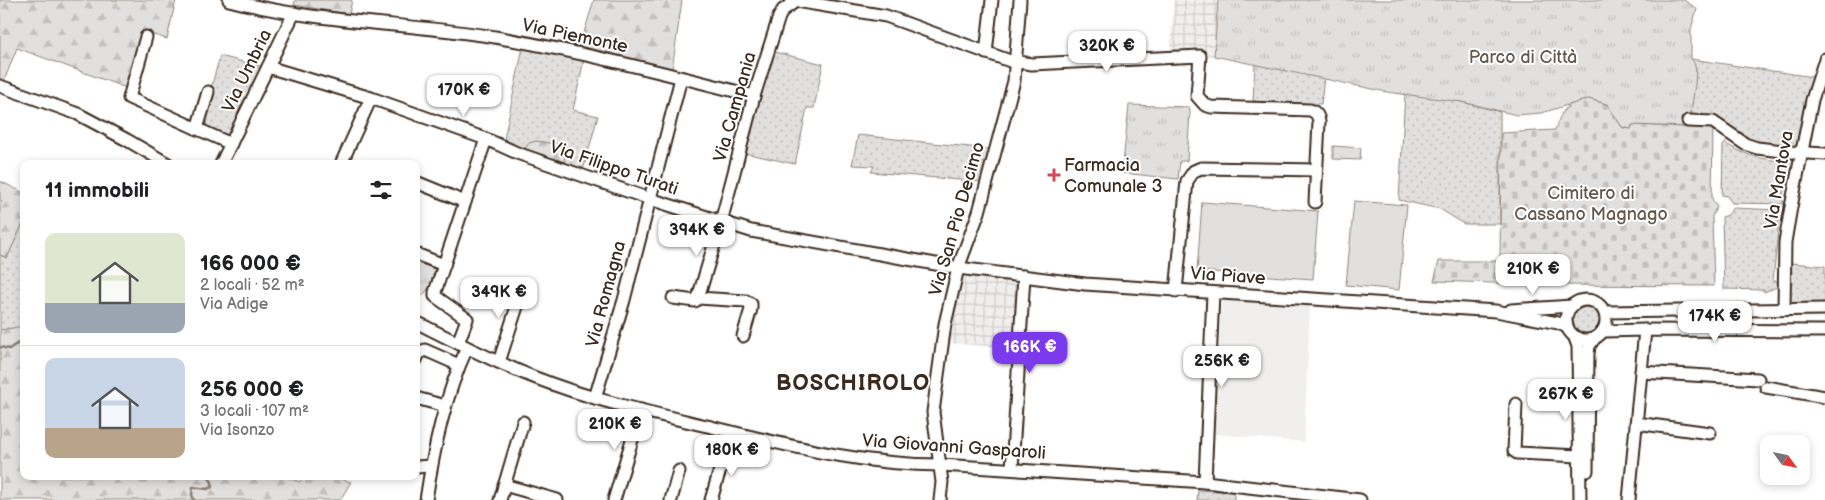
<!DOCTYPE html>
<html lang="it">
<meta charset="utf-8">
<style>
:root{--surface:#fff;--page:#f6f6f6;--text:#202124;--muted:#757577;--line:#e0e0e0;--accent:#7c3aed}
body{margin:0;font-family:"Balsamiq Sans",sans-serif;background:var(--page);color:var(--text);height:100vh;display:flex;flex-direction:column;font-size:19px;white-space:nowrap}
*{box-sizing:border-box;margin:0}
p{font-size:16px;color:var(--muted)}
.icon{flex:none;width:28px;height:28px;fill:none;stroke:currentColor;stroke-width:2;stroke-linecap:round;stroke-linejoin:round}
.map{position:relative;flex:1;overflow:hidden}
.details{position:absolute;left:20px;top:160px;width:400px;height:320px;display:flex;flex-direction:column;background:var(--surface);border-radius:10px;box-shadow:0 2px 8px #0003}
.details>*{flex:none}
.needle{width:32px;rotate:123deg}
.tools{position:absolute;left:1760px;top:435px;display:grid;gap:10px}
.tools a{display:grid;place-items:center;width:50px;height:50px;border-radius:10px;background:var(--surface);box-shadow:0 2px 8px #0003;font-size:25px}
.price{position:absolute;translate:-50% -42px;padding:0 11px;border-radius:10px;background:#fff;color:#222;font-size:16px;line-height:32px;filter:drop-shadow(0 1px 2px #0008)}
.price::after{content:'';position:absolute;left:50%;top:30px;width:15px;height:11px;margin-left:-8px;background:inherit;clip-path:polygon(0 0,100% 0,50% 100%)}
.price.selected{background:var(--accent);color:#fff}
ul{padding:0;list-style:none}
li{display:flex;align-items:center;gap:15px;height:125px;padding:0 25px}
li+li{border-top:1px solid var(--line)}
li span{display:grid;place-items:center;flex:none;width:140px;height:100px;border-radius:10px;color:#555}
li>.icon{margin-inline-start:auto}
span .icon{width:60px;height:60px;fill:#fffc;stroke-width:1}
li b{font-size:21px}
h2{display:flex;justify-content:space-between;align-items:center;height:60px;padding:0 25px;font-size:21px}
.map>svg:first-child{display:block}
.built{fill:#f1efee}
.industrial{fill:url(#industrial-grid)}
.grass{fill:url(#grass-dots);stroke:#8e857e}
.forest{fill:url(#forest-firs);stroke:#8e857e}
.cemetery{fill:url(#cemetery-stones);stroke:#8e857e}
.park{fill:url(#park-tufts);stroke:#8e857e}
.pitch{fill:#e2e0de;stroke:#8e857e}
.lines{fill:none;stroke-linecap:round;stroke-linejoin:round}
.stream{stroke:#887e77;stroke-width:2.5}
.minor-casing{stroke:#3b2a1e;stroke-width:15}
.minor{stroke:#fff;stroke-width:11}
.poi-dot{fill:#d1495b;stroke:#fff;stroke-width:2}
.labels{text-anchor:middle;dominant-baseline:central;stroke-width:4;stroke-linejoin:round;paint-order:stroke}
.street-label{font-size:18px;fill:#3b2a1e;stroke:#fff}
.park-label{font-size:18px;fill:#65584e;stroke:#fff}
.poi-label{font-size:18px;fill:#3b2a1e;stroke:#fff;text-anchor:start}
.district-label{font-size:22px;font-weight:bold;letter-spacing:1px;fill:#3b2a1e;stroke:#fff}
</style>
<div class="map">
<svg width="1825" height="500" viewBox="0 0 1825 500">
<defs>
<pattern id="industrial-grid" width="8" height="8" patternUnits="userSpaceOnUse" patternTransform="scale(1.25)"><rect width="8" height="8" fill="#f1efee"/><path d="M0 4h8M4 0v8" fill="none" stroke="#d0cdcc"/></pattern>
<pattern id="grass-dots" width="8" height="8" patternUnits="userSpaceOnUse" patternTransform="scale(1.25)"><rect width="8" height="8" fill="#e2e0de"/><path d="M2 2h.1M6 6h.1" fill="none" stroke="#c3c0be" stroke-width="1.8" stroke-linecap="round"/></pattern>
<pattern id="forest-firs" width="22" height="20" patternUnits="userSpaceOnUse" patternTransform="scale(1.25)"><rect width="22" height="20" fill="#e2e0de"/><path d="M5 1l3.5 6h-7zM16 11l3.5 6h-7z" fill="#c3c0be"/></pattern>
<pattern id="cemetery-stones" width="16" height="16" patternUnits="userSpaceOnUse" patternTransform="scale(1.25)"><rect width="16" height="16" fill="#e2e0de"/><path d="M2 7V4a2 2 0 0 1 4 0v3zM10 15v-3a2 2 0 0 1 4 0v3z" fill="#c3c0be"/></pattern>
<pattern id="park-tufts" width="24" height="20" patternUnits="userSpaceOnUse" patternTransform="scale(1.25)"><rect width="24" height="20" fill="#e2e0de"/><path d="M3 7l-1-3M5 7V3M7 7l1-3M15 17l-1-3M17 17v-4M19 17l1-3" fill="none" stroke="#c3c0be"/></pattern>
</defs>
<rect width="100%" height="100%" fill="#fff"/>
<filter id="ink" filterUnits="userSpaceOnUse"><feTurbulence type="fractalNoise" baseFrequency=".02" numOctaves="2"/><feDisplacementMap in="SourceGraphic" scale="10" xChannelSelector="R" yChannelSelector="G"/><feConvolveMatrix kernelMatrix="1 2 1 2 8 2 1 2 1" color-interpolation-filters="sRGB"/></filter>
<g filter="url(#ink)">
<path class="built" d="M 1222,299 L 1310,306 L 1304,442 L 1213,434 Z"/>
<g class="industrial">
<path d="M 1174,0 L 1218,0 L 1214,56 L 1170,52 Z"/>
<path d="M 968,275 L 1012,281 L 1016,285 L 1012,348 L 948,343 L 954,312 L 964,279 Z"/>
</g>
<g class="grass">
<path d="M 523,47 L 584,60 L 573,110 L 598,116 L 584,167 L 578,170 L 564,165 L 561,145 L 536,141 L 524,150 L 504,139 Z"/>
<path d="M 775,52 L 823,64 L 814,108 L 807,108 L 795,164 L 744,153 L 761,88 Z"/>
<path d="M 220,56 L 263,67 L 229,139 L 200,127 Z"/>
<path d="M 1691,59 L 1813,77 L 1797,145 L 1793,147 L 1754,141 L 1744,138 L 1725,122 L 1708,115 L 1692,115 L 1690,111 L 1696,70 Z"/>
<path d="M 1255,64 L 1324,77 L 1321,104 L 1257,102 L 1253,100 Z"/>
<path d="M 1405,93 L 1458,101 L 1500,112 L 1500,224 L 1464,224 L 1440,209 L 1399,200 Z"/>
<path d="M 858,135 L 989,149 L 981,182 L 871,172 L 874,166 L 852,165 Z"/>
<path d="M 1725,143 C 1744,156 1763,159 1786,162 L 1788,155 L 1795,159 L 1794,168 L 1788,167 L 1782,201 L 1787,202 L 1786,204 L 1732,203 L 1727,196 L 1722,195 L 1723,146 Z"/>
<path d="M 1733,208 L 1780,210 L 1773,281 L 1779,281 L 1780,286 L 1764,292 L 1764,290 L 1724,289 L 1722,217 L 1728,215 Z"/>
<path d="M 24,221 L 24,326 L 2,331 L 0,330 L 0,255 L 7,258 Z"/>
<path d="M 1791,263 L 1825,266 L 1825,306 L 1793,305 L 1789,299 Z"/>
<circle cx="1587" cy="321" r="14"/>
<path d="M 1198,490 L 1234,492 L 1234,500 L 1197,500 Z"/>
</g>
<g class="forest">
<path d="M 0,0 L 176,0 L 167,39 L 144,32 L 129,89 L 17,48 L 4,81 L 0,80 Z"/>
<path d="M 295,0 L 352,0 L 349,14 L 294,5 Z"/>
<path d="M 594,0 L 682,0 L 672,70 L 579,49 Z"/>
<path d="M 536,141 L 561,145 L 565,152 L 564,165 L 524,150 L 529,143 Z"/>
<path d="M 0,181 L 24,193 L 24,221 L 7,258 L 0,255 L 0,205 L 2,201 L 0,201 Z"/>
<path d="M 24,326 L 24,476 L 283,476 L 300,482 L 303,476 L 330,476 L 351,482 L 340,500 L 0,500 L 0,330 Z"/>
</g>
<path class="cemetery" d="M 1589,99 L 1607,104 L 1622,127 L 1631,129 L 1632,125 L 1713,128 L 1712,199 L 1717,206 L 1712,216 L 1714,286 L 1552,285 L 1434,281 L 1439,261 L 1500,261 L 1501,133 L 1555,130 C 1562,109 1566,103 1589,99 Z"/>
<g class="park">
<path d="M 1218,0 L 1684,0 L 1697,9 L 1691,29 L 1691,59 C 1694,62 1694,62 1695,66 C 1698,77 1690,112 1689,127 L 1632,125 L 1631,129 L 1622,127 L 1607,104 L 1589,99 L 1541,113 L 1517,115 L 1462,102 L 1387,92 L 1214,56 Z"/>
<path d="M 1129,105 L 1189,107 L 1190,112 L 1187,161 L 1180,161 L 1178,179 L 1122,173 Z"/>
<path d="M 416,262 L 437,270 L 432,283 L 423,296 L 418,293 L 416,296 Z"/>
</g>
<g class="pitch">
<path d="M 1333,146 L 1361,148 L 1360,160 L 1333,159 Z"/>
<path d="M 1354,201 L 1407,205 L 1399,290 L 1346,285 Z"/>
<path d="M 1202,202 L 1318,211 L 1313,279 L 1197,271 Z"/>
</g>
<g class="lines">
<g class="stream">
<path d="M 0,347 L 9,349 L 24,339"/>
<path d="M 194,500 L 192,495 L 193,487 L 207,489 L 212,487 L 212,482 L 208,476"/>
</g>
<g class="minor-casing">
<g id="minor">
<path d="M 229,0 C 316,23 407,23 495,37 C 582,52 669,74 754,96"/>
<path d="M 146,37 L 129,98 L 231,144"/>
<path d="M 986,53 L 992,0"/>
<path d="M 268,67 L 371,98 L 486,139 L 517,153 L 650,199 L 751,231 L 958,268 L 1085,284 L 1496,311 L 1558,323 L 1567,327"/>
<path d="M 0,86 L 78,114 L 127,140 L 168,164"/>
<path d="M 1688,121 L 1713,122 L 1745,144 L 1757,148 L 1791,152 L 1825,154"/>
<path d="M 197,129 L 208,92"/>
<path d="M 221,164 L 294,13"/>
<path d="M 341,164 L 371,98"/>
<path d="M 416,182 L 465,202"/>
<path d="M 416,254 L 444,265"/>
<path d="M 1176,291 L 1187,181 L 1194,171 L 1201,168 L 1316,170"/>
<path d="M 673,298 L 695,301 L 698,298 L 746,301 L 751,304 L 751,309 L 743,336"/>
<path d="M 698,298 L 721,222 L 754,96 L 779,17 L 783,10 L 796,1 L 886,16 L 1010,61 L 1032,64 L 1200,56 L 1197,96 L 1205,105 L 1211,107 L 1310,110 C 1316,112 1318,115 1319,122 L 1315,202"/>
<circle cx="1586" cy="320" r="20"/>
<path d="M 1784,309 L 1785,242 L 1791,207 L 1812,100 L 1825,59"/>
<path d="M 1511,310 L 1572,306"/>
<path d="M 1605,312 L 1825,309"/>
<path d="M 416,322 C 455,342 495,362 536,378 C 599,403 667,416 732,432 C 801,449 870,465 941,465 L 1205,482 L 1360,500"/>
<path d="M 1604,331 L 1645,330 L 1825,331"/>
<path d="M 1575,338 L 1578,346 L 1580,500"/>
<path d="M 458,343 L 467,319 L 439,299 L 435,296 L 435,292 L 486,139"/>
<path d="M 416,360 L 419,353 L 425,350 L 459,365"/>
<path d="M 499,362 L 524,285"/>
<path d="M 1641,372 L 1758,379"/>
<path d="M 1766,387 L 1825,397"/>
<path d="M 416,398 L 445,406"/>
<path d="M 595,398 L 624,300 L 681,78"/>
<path d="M 1516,404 L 1514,451 L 1517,453 L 1579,456"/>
<path d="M 1636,423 L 1710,433"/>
<path d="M 416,467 L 431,466"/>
<path d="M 1012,469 L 1024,276"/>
<path d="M 1587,471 L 1588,354 L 1589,346 L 1594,339"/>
<path d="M 1205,482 L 1213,293"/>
<path d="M 504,485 L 557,500"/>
<path d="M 426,500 C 434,447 445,396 467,348"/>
<path d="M 500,500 L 523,422"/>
<path d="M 614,500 L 641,410"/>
<path d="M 671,500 L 679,471"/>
<path d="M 711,500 L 727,446"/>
<path d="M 940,500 L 942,482 L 933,412 L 945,324 L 958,268 L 979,212 L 1014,81 L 1020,0"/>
<path d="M 1629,500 L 1645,330"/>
</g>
</g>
<use href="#minor" class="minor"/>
</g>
</g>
<path class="poi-dot" d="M1051.5 167.5h5v5h5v5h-5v5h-5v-5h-5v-5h5z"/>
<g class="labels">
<g class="street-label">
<text transform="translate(575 36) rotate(12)">Via Piemonte</text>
<text transform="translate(247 71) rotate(-64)">Via Umbria</text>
<text transform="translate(735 107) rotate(-74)">Via Campania</text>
<text transform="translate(614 168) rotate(19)">Via Filippo Turati</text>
<text transform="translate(1779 180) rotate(-80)">Via Mantova</text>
<text transform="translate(957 219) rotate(-74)">Via San Pio Decimo</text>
<text transform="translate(1228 276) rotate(4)">Via Piave</text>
<text transform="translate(606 294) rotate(-75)">Via Romagna</text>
<text transform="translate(954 447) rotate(4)">Via Giovanni Gasparoli</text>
</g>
<g class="park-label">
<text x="1523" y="57">Parco di Città</text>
<text x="1591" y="193">Cimitero di<tspan x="1591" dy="21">Cassano Magnago</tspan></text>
</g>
<g class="poi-label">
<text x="1064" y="165">Farmacia<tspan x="1064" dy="21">Comunale 3</tspan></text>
</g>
<g class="district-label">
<text x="853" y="383">BOSCHIROLO</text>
</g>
</g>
</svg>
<div class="tools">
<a><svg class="needle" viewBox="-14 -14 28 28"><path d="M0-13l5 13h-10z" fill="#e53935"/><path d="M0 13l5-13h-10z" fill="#757577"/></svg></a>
</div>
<b class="price" style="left:1107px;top:73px">320K €</b>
<b class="price" style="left:464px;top:117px">170K €</b>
<b class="price" style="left:697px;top:257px">394K €</b>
<b class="price" style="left:1533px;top:296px">210K €</b>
<b class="price" style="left:499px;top:319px">349K €</b>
<b class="price" style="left:1715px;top:343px">174K €</b>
<b class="price selected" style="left:1030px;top:374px">166K €</b>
<b class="price" style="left:1222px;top:388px">256K €</b>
<b class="price" style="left:1566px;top:421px">267K €</b>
<b class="price" style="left:615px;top:451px">210K €</b>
<b class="price" style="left:732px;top:477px">180K €</b>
<section class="details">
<h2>11 immobili<svg class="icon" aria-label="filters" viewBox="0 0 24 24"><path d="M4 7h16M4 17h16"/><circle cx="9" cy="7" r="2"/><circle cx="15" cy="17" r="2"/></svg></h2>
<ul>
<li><span style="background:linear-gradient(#dfe7d0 70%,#9aa5b1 0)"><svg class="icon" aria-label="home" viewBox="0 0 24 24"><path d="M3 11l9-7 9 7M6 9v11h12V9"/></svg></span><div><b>166 000 €</b><p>2 locali · 52 m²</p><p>Via Adige</p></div></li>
<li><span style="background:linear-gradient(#c9d6e8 70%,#b9a48a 0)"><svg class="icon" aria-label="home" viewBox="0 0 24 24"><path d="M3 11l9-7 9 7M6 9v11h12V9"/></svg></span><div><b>256 000 €</b><p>3 locali · 107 m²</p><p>Via Isonzo</p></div></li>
</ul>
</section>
</div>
